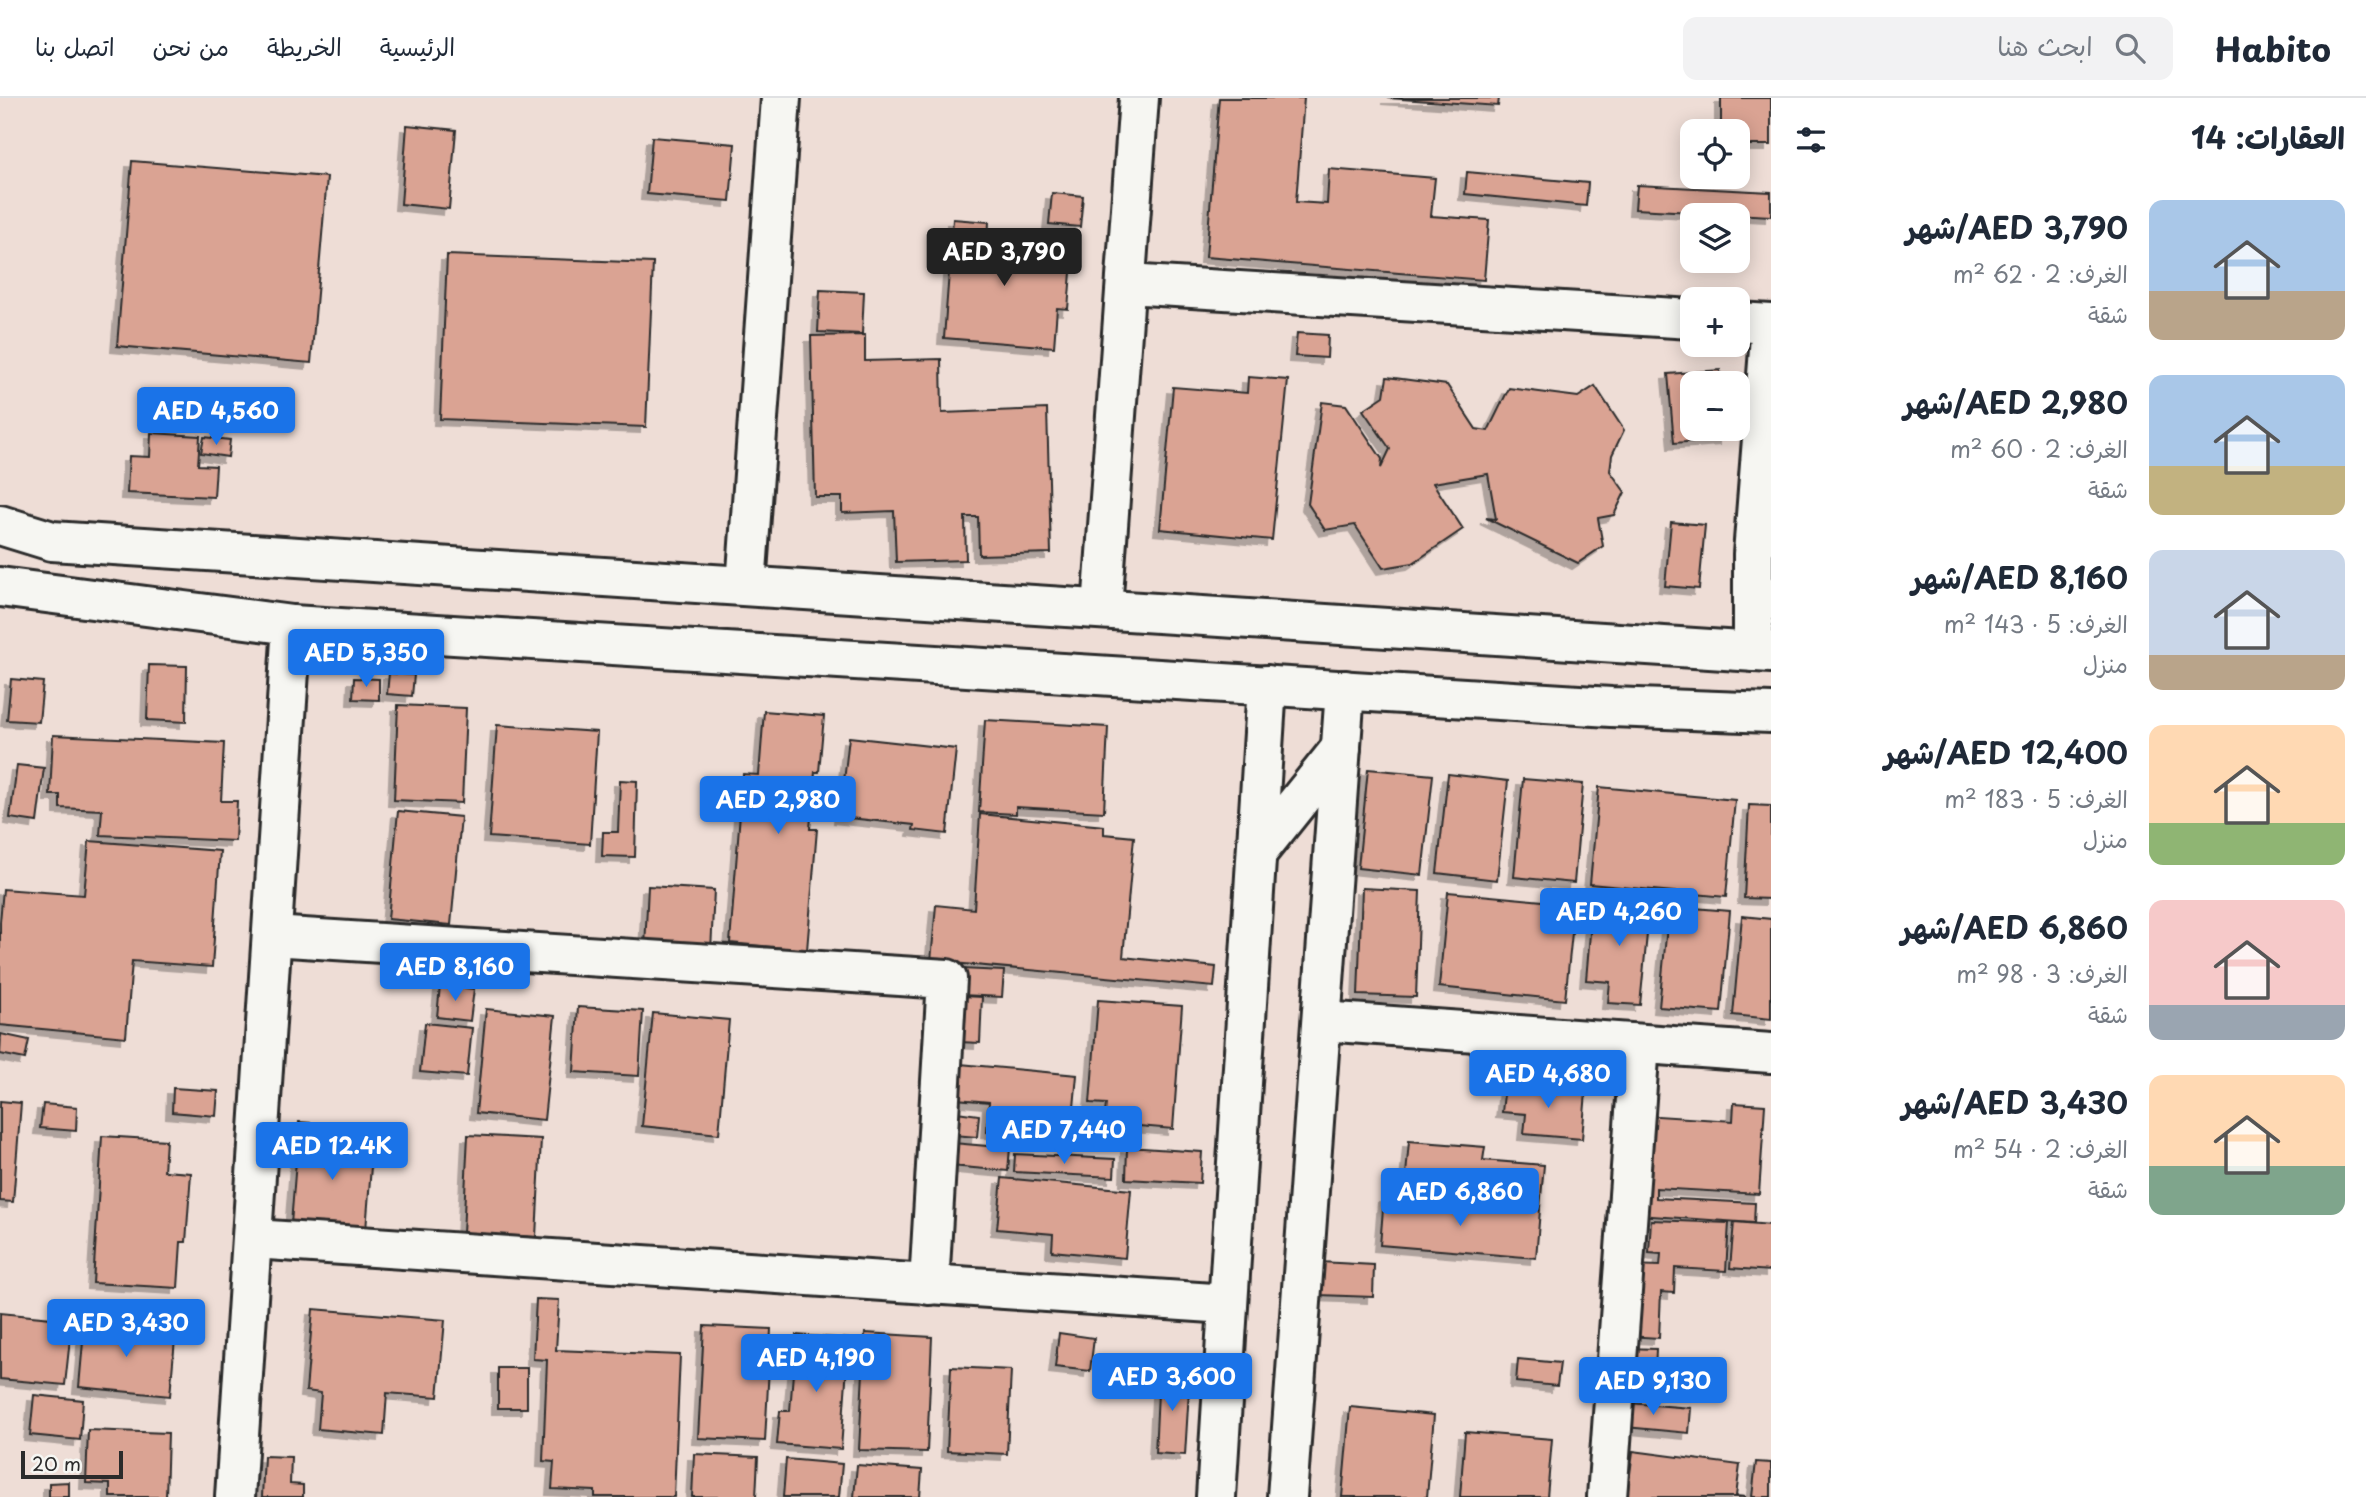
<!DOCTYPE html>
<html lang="ar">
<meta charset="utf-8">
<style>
:root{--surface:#fff;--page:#f2f2f3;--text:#1f2937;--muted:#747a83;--line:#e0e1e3;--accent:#1a73e8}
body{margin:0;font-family:"Playpen Sans","Playpen Sans Arabic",sans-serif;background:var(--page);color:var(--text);direction:rtl;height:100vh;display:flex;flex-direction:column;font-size:26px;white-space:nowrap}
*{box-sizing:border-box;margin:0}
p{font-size:23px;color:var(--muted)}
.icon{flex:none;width:38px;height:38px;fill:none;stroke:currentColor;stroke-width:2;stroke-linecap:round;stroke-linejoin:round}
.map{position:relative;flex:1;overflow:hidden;direction:ltr}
.details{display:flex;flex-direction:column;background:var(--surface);width:595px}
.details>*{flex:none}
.fabs{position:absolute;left:1680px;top:21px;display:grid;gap:14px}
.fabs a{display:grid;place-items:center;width:70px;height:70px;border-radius:14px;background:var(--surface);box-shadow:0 4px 18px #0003;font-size:35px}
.scale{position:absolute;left:21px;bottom:18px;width:102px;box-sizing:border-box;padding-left:7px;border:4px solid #2b2b2b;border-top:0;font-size:19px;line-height:24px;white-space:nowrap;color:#2b2b2b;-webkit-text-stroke:5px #f6f6f2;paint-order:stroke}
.price{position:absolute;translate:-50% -60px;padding:0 16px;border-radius:7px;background:var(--accent);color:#fff;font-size:23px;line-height:46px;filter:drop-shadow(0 2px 4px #0008)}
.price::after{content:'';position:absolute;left:50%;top:42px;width:21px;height:16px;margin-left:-10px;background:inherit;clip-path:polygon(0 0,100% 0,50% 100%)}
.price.active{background:#222;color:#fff}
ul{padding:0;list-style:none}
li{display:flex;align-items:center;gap:21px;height:175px;padding:0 21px}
li span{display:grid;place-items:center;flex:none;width:196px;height:140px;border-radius:14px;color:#555}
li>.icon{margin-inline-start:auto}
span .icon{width:84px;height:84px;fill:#fffc;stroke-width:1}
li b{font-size:30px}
h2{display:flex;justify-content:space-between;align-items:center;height:84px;padding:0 21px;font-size:30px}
header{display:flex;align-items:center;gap:42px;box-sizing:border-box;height:98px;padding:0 35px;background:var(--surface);border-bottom:2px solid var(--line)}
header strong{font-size:33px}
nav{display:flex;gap:38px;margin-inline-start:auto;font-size:24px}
.search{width:490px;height:63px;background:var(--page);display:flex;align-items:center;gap:18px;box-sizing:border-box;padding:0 24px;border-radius:14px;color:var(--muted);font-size:26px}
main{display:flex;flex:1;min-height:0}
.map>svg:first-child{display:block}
.building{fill:#daa393;stroke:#2b2b2b;stroke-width:2;filter:url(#shadow)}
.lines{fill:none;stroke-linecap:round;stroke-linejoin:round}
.minor-casing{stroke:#2b2b2b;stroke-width:44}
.tertiary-casing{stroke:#2b2b2b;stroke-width:44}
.minor{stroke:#f6f6f2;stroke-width:38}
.tertiary{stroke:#f6f6f2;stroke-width:38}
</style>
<header>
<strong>Habito</strong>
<div class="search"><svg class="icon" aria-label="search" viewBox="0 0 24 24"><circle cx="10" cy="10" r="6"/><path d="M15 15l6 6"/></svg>ابحث هنا</div>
<nav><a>الرئيسية</a><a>الخريطة</a><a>من نحن</a><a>اتصل بنا</a></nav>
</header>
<main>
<section class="details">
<h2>العقارات: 14<svg class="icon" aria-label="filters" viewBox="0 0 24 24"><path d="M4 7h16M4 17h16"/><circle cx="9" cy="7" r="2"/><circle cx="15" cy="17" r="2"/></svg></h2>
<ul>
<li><span style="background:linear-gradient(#a9c7e8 65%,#b9a48a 0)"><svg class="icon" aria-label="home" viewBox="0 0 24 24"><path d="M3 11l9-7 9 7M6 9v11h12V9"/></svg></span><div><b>AED 3,790/شهر</b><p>الغرف: 2 · 62 m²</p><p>شقة</p></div></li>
<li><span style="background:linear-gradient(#a9c7e8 65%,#c2b280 0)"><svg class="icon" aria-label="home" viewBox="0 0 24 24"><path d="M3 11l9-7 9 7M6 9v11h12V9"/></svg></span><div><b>AED 2,980/شهر</b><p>الغرف: 2 · 60 m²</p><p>شقة</p></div></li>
<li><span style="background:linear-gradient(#c9d6e8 75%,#b9a48a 0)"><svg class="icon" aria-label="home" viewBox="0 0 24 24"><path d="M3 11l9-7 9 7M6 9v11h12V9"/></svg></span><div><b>AED 8,160/شهر</b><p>الغرف: 5 · 143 m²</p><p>منزل</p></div></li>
<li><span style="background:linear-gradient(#ffd9b3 70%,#8fb573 0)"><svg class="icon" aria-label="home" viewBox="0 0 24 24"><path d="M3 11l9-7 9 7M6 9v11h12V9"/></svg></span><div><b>AED 12,400/شهر</b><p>الغرف: 5 · 183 m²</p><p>منزل</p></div></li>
<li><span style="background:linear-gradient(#f6c9c9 75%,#9aa5b1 0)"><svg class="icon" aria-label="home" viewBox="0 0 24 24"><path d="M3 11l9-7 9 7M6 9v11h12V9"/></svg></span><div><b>AED 6,860/شهر</b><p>الغرف: 3 · 98 m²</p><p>شقة</p></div></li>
<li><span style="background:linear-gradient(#ffd9b3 65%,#7fa58c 0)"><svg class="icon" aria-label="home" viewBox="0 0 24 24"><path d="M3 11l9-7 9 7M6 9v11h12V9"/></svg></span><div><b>AED 3,430/شهر</b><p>الغرف: 2 · 54 m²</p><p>شقة</p></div></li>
</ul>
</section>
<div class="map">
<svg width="1771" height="1399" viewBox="0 0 1771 1399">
<defs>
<filter id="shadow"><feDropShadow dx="-6" dy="6" stdDeviation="0" flood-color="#0004"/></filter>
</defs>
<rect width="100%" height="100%" fill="#eeddd6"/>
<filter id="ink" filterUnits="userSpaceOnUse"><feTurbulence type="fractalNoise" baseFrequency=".0143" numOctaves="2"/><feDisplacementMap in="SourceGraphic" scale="14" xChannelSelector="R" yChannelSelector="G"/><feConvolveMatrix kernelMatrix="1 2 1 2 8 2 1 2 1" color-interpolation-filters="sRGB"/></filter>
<g filter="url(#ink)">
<g class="building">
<path d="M 1219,0 L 1304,0 L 1296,104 L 1327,106 L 1329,71 L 1435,80 L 1431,118 L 1489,122 L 1484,182 L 1206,159 Z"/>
<path d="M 1387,0 L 1499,0 L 1498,8 Z"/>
<path d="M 1721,0 L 1771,0 L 1771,47 L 1738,47 L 1738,33 L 1721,33 Z"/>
<path d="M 407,27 L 456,32 L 449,111 L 401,106 Z"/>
<path d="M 652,39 L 735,46 L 730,103 L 647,96 Z"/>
<path d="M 132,63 L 327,79 L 311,265 L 117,248 Z"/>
<path d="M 1467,74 L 1588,85 L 1586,108 L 1465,96 Z"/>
<path d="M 1637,87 L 1771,94 L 1771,118 L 1635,111 Z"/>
<path d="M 1052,95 L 1083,98 L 1080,129 L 1049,126 Z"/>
<path d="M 953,121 L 989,124 L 988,143 L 1073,150 L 1068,211 L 1057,210 L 1054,249 L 944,240 Z"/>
<path d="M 447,157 L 653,165 L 646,329 L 440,321 Z"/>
<path d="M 820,192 L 864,194 L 862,236 L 818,234 Z"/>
<path d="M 1297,235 L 1328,237 L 1327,260 L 1295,258 Z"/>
<path d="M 865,237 L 865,263 L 941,261 L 942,315 L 1047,311 L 1051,455 L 979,457 L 978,419 L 965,419 L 966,462 L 896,464 L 894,413 L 842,415 L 842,399 L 815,399 L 811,238 Z"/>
<path d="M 1720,272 L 1721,285 L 1692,285 L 1692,331 L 1725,331 L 1725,341 L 1674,345 L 1668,276 Z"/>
<path d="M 1248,279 L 1288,282 L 1272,442 L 1160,431 L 1173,289 L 1247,295 Z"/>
<path d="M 1387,279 L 1447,287 L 1476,331 L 1488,333 L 1509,290 L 1578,299 L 1595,288 L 1624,332 L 1612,357 L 1610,373 L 1625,394 L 1614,417 L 1598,420 L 1603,448 L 1578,465 L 1486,420 L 1496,421 L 1488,376 L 1433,385 L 1463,431 L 1413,465 L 1383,470 L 1355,427 L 1325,432 L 1308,406 L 1322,304 L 1346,307 L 1382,361 L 1381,370 L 1390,351 L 1363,312 L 1384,298 Z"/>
<path d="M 151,335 L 200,338 L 198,367 L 216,368 L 214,399 L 127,395 L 129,358 L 150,359 Z"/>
<path d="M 204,339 L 230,342 L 228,359 L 201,355 Z"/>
<path d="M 1671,424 L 1705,427 L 1699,491 L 1665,488 Z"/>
<path d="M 149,567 L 187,568 L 186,624 L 147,622 Z"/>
<path d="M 389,575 L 414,577 L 412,598 L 387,596 Z"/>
<path d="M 354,580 L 379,581 L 379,602 L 353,601 Z"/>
<path d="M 11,581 L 43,584 L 39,624 L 7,622 Z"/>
<path d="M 398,607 L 466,610 L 462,705 L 394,702 Z"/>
<path d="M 764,613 L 824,618 L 819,674 L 815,674 L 810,731 L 817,731 L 807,852 L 730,845 L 743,676 L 759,677 Z"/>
<path d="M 985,622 L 1108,629 L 1104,714 L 1016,709 L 1016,716 L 979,714 Z"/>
<path d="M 497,627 L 597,634 L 590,746 L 489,739 Z"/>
<path d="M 53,637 L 224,645 L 221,703 L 237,703 L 235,743 L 100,737 L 102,712 L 60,710 L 60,697 L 50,697 Z"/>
<path d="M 849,639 L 956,651 L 947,736 L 913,732 L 914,727 L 840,719 Z"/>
<path d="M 17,667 L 44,670 L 37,724 L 10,720 Z"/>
<path d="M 1368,671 L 1433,677 L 1422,777 L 1358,770 Z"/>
<path d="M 1448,676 L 1508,683 L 1497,782 L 1437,775 Z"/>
<path d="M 1523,681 L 1583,686 L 1574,785 L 1514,779 Z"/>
<path d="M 620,682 L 637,683 L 635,759 L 602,758 L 603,734 L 618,734 Z"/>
<path d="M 1599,689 L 1735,702 L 1726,799 L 1590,786 Z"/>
<path d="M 1749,707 L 1771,708 L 1771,801 L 1744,800 Z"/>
<path d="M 398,713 L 461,719 L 451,827 L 388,821 Z"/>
<path d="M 980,716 L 1104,728 L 1104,736 L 1134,739 L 1123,859 L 1216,869 L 1214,889 L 931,863 L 936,807 L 974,811 Z"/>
<path d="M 89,743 L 220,753 L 212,869 L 132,863 L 126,939 L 0,927 L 0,824 L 3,791 L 84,797 Z"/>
<path d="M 648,788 L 714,792 L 711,853 L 645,849 Z"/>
<path d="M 1362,790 L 1420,793 L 1416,899 L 1358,897 Z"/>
<path d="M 1448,794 L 1575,806 L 1565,902 L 1439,889 Z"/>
<path d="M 1593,801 L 1650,806 L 1640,907 L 1608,905 L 1610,884 L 1586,882 Z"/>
<path d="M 1669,808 L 1730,813 L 1721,914 L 1659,909 Z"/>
<path d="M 1742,818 L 1771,821 L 1771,921 L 1733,917 Z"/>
<path d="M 961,871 L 1004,873 L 1002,899 L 961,897 Z"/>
<path d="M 440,887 L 474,891 L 470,923 L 437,919 Z"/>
<path d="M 961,898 L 982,899 L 980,945 L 959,944 Z"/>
<path d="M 1098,902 L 1182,908 L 1173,1031 L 1104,1025 L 1106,1006 L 1090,1005 Z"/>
<path d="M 578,909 L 643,913 L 639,978 L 574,974 Z"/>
<path d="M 486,911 L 555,918 L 544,1022 L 476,1015 Z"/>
<path d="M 653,915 L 729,922 L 719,1036 L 642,1028 Z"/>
<path d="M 425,925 L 472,930 L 467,978 L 420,974 Z"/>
<path d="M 1,936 L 29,942 L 25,961 L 0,956 Z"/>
<path d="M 960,966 L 1077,977 L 1071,1042 L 987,1034 L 989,1004 L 957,1001 Z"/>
<path d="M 1505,987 L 1586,994 L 1582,1041 L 1524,1036 L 1526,1016 L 1502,1014 Z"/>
<path d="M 173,990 L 218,993 L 216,1018 L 172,1014 Z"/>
<path d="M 0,1003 L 21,1005 L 13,1104 L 0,1103 Z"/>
<path d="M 1734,1005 L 1765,1007 L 1759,1096 L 1656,1090 L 1656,1100 L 1755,1105 L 1754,1125 L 1637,1117 L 1643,1017 L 1733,1023 Z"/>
<path d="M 43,1006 L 77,1009 L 76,1033 L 40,1030 Z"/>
<path d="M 957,1014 L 979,1017 L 977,1039 L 954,1037 Z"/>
<path d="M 299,1024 L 374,1030 L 365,1145 L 290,1139 Z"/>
<path d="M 468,1037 L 541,1041 L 536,1139 L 463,1135 Z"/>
<path d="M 102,1038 L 166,1042 L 164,1073 L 191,1075 L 186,1144 L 181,1144 L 178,1190 L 93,1185 Z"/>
<path d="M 1409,1043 L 1485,1049 L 1483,1062 L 1544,1067 L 1540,1110 L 1404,1099 Z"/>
<path d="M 953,1045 L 1010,1050 L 1008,1073 L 951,1068 Z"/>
<path d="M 1127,1049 L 1202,1054 L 1200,1085 L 1126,1081 Z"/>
<path d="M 1015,1056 L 1115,1061 L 1114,1079 L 1014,1074 Z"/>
<path d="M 1002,1080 L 1131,1092 L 1125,1160 L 1052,1153 L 1053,1136 L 997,1131 Z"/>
<path d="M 1384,1099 L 1540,1112 L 1536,1160 L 1380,1147 Z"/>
<path d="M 1651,1122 L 1729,1125 L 1726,1173 L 1675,1170 L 1674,1195 L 1661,1194 L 1659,1240 L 1627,1238 L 1631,1167 L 1660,1168 L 1661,1156 L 1649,1155 Z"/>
<path d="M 1734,1124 L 1771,1127 L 1771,1173 L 1730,1170 Z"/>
<path d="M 1320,1164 L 1374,1167 L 1373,1199 L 1319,1197 Z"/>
<path d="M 536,1201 L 559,1202 L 556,1252 L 680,1257 L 674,1399 L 595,1399 L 595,1393 L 552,1391 L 554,1364 L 543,1363 L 547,1262 L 533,1261 Z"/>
<path d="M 313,1211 L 445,1222 L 438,1299 L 387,1295 L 384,1337 L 318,1331 L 321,1295 L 306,1293 Z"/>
<path d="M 0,1215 L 72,1222 L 65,1287 L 0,1281 Z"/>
<path d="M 85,1221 L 143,1227 L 142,1238 L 175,1241 L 170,1298 L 79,1289 Z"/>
<path d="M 704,1228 L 771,1231 L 765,1343 L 698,1340 Z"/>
<path d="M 865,1235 L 932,1239 L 927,1354 L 859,1352 Z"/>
<path d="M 1059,1235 L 1094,1240 L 1090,1273 L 1055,1269 Z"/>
<path d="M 796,1237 L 849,1241 L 841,1351 L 777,1346 L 780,1313 L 790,1313 Z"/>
<path d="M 1627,1250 L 1656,1251 L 1654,1297 L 1625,1295 Z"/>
<path d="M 1518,1261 L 1560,1265 L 1557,1288 L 1516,1284 Z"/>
<path d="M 951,1269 L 1011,1272 L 1007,1356 L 947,1353 Z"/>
<rect x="498" y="1270" width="29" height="40"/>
<path d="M 1159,1274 L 1190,1276 L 1185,1357 L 1155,1355 Z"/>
<path d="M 34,1297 L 83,1302 L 80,1342 L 30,1337 Z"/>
<path d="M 1617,1304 L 1691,1310 L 1689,1335 L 1615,1328 Z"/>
<path d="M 1350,1309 L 1434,1317 L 1427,1399 L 1342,1399 Z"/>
<path d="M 88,1332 L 168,1335 L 166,1399 L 110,1399 L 110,1386 L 86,1385 Z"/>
<path d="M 1465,1334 L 1552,1341 L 1547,1399 L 1460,1399 Z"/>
<path d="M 1633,1353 L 1740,1367 L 1736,1398 L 1746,1399 L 1627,1399 Z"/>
<path d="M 694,1356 L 758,1359 L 756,1399 L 692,1399 Z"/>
<path d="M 264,1358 L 291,1359 L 290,1386 L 303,1387 L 303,1399 L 262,1399 Z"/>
<path d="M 786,1361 L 842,1366 L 839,1399 L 783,1399 Z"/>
<path d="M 1756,1364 L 1771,1365 L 1771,1399 L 1752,1399 Z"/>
<path d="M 857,1367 L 922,1372 L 920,1399 L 854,1399 Z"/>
<path d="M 69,1384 L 69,1399 L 49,1399 L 49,1385 Z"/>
</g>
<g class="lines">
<g class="minor-casing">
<g id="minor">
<path d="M 1127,186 L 1692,221"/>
<path d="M 1738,224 L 1771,226"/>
<path d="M 746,488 L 781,0"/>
<path d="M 1102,511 L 1139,0"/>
<path d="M 1753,554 L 1753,456 L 1771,226"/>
<path d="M 1257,755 L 1341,650"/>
<path d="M 272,838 L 947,881 L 929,1187"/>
<path d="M 1322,923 L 1771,955"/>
<path d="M 253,1141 L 1228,1206"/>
<path d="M 235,1399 L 292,527"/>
<path d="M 1216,1399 L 1267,587"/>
<path d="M 1287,1399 L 1345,592"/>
<path d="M 1607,1399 L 1640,946"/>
</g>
</g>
<g class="tertiary-casing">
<g id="tertiary">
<path d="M 0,427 L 52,443 L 1771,555"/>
<path d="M 0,489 L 292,527 L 1611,609 L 1771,615"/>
</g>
</g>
<use href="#minor" class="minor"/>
<use href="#tertiary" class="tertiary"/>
</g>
</g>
</svg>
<div class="fabs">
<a><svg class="icon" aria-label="locate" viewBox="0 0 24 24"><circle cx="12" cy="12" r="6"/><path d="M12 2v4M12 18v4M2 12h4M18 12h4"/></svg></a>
<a><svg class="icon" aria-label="layers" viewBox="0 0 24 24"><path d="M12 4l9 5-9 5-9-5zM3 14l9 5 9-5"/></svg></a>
<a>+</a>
<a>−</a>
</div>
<div class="scale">20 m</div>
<b class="price active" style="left:1004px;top:190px">AED 3,790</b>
<b class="price" style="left:216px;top:349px">AED 4,560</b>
<b class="price" style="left:366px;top:591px">AED 5,350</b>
<b class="price" style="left:778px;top:738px">AED 2,980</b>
<b class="price" style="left:1619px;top:850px">AED 4,260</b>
<b class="price" style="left:455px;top:905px">AED 8,160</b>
<b class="price" style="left:1548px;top:1012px">AED 4,680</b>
<b class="price" style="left:1064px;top:1068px">AED 7,440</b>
<b class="price" style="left:332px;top:1084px">AED 12.4K</b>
<b class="price" style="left:1460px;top:1130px">AED 6,860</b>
<b class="price" style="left:126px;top:1261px">AED 3,430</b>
<b class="price" style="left:816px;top:1296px">AED 4,190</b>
<b class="price" style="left:1172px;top:1315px">AED 3,600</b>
<b class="price" style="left:1653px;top:1319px">AED 9,130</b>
</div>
</main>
